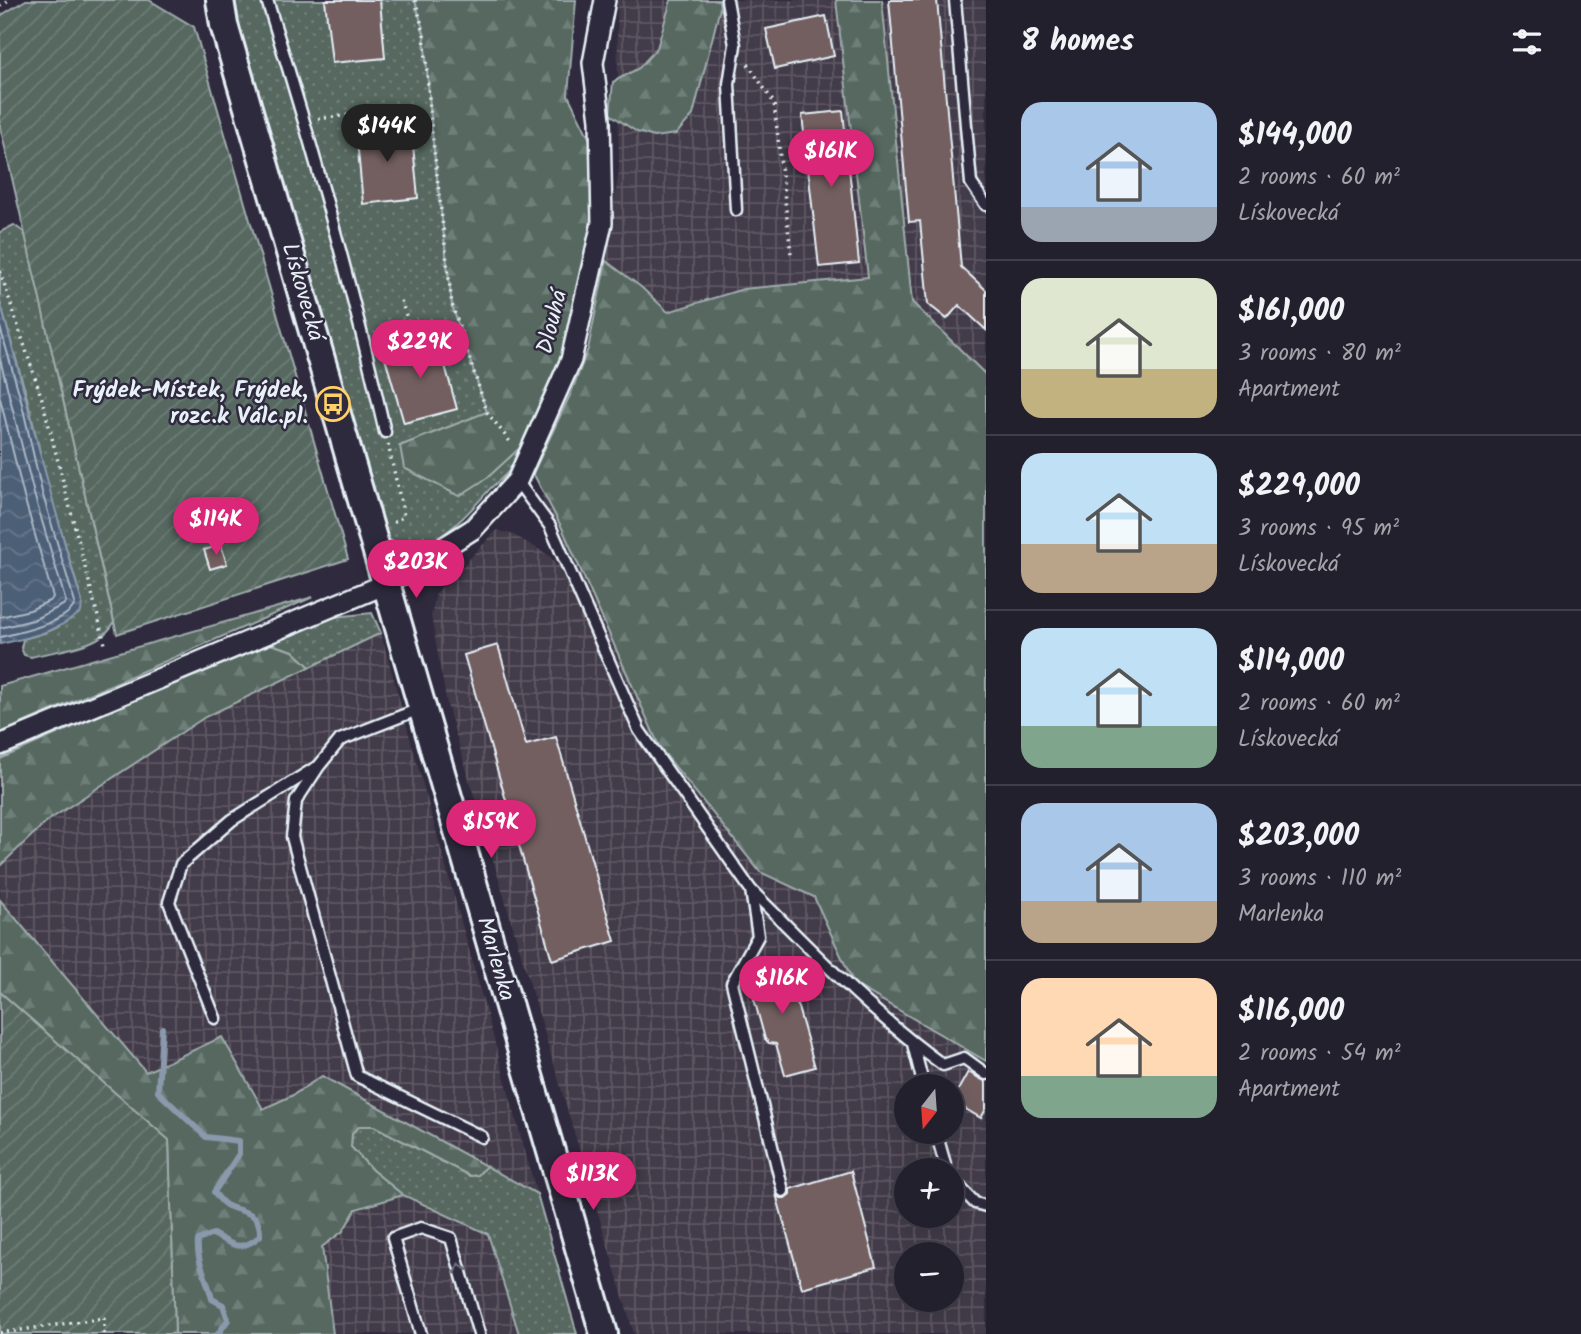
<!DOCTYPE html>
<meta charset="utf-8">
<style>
:root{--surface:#23202e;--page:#2f2d3a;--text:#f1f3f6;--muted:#a3a3aa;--line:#403e4a;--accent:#db2777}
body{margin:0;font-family:Kalam,sans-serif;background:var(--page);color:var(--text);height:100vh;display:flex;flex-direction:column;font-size:26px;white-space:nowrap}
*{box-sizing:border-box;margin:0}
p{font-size:23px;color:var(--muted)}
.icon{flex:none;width:38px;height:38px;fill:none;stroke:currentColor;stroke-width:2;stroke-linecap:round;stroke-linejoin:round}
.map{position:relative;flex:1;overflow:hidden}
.drawer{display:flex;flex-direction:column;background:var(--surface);width:595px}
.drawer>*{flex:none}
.needle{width:46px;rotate:197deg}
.fabs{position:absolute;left:894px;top:1074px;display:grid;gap:14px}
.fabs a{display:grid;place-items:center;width:70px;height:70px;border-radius:50%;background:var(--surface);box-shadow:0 7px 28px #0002,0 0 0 2px var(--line);font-size:35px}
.price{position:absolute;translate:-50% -60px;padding:0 16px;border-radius:24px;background:var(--accent);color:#fff;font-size:23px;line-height:46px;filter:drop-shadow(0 2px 4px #0008)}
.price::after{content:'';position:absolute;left:50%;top:42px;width:21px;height:16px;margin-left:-10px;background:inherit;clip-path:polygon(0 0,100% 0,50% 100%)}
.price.on{background:#222;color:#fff}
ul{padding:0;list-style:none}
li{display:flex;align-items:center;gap:21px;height:175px;padding:0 35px}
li+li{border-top:2px solid var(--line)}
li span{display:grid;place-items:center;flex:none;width:196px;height:140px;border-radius:21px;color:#555}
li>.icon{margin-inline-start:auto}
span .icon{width:84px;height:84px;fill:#fffc;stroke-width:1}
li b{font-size:30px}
h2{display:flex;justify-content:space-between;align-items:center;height:84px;padding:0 35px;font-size:30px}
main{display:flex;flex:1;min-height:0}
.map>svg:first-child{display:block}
.industrial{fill:url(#industrial-grid);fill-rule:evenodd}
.grass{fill:url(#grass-dots);stroke:#9facac;stroke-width:2}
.forest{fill:url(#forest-firs);stroke:#9facac;stroke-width:2}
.garden{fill:url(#garden-furrows);stroke:#9facac;stroke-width:2}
.water{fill:url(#water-waves);stroke:#8a99ab;stroke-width:2}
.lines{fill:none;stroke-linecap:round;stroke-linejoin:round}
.shore{stroke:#aab7c4;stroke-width:2}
.stream{stroke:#8a99ab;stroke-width:6}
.building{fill:#735e61;stroke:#e8f1f8;stroke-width:2}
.service-casing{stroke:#e8f1f8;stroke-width:15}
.minor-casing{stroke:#e8f1f8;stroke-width:24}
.secondary-casing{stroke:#e8f1f8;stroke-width:32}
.path{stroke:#e8f1f8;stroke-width:3.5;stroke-dasharray:2 5;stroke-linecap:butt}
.service{stroke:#2f2a3d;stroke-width:10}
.minor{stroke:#2f2a3d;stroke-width:19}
.secondary{stroke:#2f2a3d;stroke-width:26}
.oneway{stroke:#70707e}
.labels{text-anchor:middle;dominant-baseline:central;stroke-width:5;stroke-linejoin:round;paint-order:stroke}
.street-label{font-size:23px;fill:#e8f1f8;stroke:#2f2a3d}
.poi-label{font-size:23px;font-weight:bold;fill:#e8f1f8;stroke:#2f2a3d;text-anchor:end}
</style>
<main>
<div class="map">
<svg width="986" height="1334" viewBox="0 0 986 1334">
<defs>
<pattern id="industrial-grid" width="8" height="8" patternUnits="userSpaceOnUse" patternTransform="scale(1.75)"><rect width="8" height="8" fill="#433a48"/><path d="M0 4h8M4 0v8" fill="none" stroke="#5e5763"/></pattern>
<pattern id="grass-dots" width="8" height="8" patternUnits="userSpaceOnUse" patternTransform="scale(1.75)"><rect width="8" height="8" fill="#566860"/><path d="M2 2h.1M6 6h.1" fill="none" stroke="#6e7e78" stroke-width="1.8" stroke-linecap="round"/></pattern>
<pattern id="forest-firs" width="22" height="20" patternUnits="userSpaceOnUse" patternTransform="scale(1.75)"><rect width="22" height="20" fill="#566860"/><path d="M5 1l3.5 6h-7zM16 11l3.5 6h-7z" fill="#6e7e78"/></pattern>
<pattern id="garden-furrows" width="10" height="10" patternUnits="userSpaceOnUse" patternTransform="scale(1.75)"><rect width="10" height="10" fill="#566860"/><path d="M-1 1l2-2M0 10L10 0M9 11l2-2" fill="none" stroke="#6e7e78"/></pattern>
<pattern id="water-waves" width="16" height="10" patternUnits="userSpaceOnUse" patternTransform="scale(1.75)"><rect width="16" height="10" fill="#4c5f77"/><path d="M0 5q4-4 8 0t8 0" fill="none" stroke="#66768b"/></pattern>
</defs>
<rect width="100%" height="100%" fill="#2f2a3d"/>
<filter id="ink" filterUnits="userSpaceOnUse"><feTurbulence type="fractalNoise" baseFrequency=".0143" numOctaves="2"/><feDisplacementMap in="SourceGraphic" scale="14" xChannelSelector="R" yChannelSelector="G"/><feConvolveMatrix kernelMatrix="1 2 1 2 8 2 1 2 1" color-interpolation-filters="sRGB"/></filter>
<g filter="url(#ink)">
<g class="industrial">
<path d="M 617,0 L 836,0 L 868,278 L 743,289 L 668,312 L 641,287 L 606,261 L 619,169 Z"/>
<path d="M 880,0 L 986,0 L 986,375 L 912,302 Z"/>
<path d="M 540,486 L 562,528 L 660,750 L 760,872 L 814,897 L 854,984 L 986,1061 L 986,1334 L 634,1334 L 447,705 L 431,616 L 436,593 L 497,530 L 514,535 L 550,556 L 557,567 ZM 906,1087 L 952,1087 L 952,1132 L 906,1132 ZM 906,1171 L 952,1171 L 952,1216 L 906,1216 ZM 906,1255 L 952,1255 L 952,1300 L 906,1300 Z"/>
<path d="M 381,633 L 537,1194 L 577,1334 L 333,1334 L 313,1178 L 293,1095 L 263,1109 L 222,1037 L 146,1072 L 0,900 L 0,866 L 46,822 L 205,717 Z"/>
</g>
<g class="grass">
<path d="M 235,0 L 415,0 L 424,33 L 433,142 L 452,305 L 487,412 L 400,446 L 487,478 L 524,444 C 519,453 514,464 508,472 C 502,479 494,484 488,491 C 467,515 417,574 384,534 L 247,63 Z"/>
<path d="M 14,225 L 25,233 L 114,622 C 102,648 56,650 31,657 L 24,655 L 21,648 L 23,639 C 50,632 68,627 82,602 L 49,490 L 27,398 L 0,302 L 0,232 Z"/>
<path d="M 372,613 L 381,633 L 310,667 L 293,651 L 270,644 L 334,617 Z"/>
<path d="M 360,1126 L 374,1126 L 470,1176 L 478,1175 L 486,1166 L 537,1194 L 577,1334 L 519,1334 L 488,1234 L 403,1195 L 372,1170 L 351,1147 L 352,1133 Z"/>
</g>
<g class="forest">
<path d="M 415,0 L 576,0 L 568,95 L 597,154 L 586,273 L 561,363 L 524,444 L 487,478 L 459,496 L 404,468 L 400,446 L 487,412 L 452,305 L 433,142 L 424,33 Z"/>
<path d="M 671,0 L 719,0 L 720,8 L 693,115 L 676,134 L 654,137 L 637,132 L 610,114 L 613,82 L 639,68 L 657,48 Z"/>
<path d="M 836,0 L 882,0 L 912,302 L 986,375 L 986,1061 L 854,984 L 814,897 L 760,872 L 660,748 L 562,528 L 533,473 L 571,393 L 588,349 L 606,261 L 641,287 L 668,312 L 743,289 L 868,277 Z"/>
<path d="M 313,597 L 0,733 L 0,686 Z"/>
<path d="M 270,644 L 293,651 L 310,667 L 205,717 L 46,822 L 0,866 L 0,759 L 139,698 Z"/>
<path d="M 0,900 L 146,1072 L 222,1037 L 263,1109 L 293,1095 L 322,1076 L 486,1166 L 478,1175 L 470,1176 L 374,1126 L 360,1126 L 352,1133 L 351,1147 L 372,1170 L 403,1195 L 356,1209 L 343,1231 L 322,1247 L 333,1334 L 175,1334 L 169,1141 L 0,992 Z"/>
</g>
<g class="garden">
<path d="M 26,0 L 149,0 L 194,27 L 348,559 L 117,634 L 0,126 L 0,16 Z"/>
<path d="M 0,992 L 169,1140 L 175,1334 L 0,1334 Z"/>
</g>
<path class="water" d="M 0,302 C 28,402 51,503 82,602 L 81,612 C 58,631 29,638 0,644 Z"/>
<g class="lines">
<g class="shore">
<path d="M 0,327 L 21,400 L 42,492 L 75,603 C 70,622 18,633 0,637"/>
<path d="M 0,359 L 34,494 L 66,602 L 63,605 L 33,620 L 0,628"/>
<path d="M 0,398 L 24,497 L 53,597 L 51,600 L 30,610 L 0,617"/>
</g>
<path class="stream" d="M 162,1028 L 158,1092 L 206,1137 L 239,1141 L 239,1154 L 214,1192 C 218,1197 221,1202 226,1205 C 244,1214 261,1210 260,1236 C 240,1253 233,1245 213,1234 L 198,1240 C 196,1262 207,1277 212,1299 L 223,1305 L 228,1320 L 218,1334"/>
</g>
<g class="building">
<path d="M 325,0 L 380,0 L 385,58 L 332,63 Z"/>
<path d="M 889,0 L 937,0 L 961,267 L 986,290 L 986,330 L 959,305 L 947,319 L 928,304 L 920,221 L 909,222 Z"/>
<path d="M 826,16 L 834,56 L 775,69 L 766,29 Z"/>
<path d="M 843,111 L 859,263 L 819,267 L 802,115 Z"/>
<path d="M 411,124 L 418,198 L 363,204 L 356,129 Z"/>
<path d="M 437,336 L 457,409 L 404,423 L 383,351 Z"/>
<path d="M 221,545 L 227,564 L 210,569 L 204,550 Z"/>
<path d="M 498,645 L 526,745 L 556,737 L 615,941 L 552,960 L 464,655 Z"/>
<path d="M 790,961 L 797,982 L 791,983 L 815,1067 L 785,1075 L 776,1044 L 769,1043 L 765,1039 L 748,977 L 751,976 L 750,973 Z"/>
<path d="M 968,1072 L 986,1082 L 986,1109 L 981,1118 L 952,1101 Z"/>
<path d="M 851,1171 L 876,1267 L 802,1288 L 776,1194 L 780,1198 L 785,1198 L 790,1194 L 790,1189 Z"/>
</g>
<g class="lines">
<g class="service-casing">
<g id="service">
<path d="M 267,0 C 312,143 352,286 385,432"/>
<path d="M 727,0 L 735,45 L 729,84 L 736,210"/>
<path d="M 955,0 L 971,183 L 986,205"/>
<path d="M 517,481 L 550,526 L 639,730 L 751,890 L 758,936 L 732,983 L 783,1191"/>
<path d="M 422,708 L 340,740 L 319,766 L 296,801 L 292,837 L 357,1076 L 482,1137"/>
<path d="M 752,891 C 812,951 873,1015 943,1065 L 964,1058 L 986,1074"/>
<path d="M 215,1018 L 169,902 L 181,864 L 232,820 L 315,768"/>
<path d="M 913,1044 L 924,1087"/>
<path d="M 936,1132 L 947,1171"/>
<path d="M 952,1179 L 975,1203 L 986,1206"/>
<path d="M 421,1334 L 393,1238 L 421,1228 L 451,1238 L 479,1334"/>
</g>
</g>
<g class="minor-casing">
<path id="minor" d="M 0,745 L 386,584 L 473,529 L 517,481 L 571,360 L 602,223 L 600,120 L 593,63 L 605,0"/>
</g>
<g class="secondary-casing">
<path id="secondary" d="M 220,0 L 224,25 L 604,1334"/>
</g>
<g class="path">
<path d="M 415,0 L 424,33 L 431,124 L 452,305 L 487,412 L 511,443"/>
<path d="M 0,6 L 9,0"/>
<path d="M 748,64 L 774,103 L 791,254"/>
<path d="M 318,119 L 395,109 L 397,124"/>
<path d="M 0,271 L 42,399 L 106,648"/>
<path d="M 411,331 L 413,343"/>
<path d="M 379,339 L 411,331 L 400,297"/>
<path d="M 388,444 L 404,516 L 393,523"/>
<path d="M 0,1333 L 104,1318 L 104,1334"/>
</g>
<use href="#service" class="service"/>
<use href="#minor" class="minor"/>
<use href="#secondary" class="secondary"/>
</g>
<defs><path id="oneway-chevron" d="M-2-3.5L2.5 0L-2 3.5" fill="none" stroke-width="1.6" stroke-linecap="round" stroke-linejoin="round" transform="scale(1.75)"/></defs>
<use class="oneway" href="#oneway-chevron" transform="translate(460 1268) rotate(-106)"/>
</g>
<defs>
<g id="bus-ring" transform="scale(1.75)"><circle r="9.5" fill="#2f2a3d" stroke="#ffd166" stroke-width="1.5"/><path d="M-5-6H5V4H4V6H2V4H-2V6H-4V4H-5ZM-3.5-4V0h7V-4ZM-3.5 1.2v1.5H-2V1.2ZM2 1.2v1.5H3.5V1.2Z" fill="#ffd166"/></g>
</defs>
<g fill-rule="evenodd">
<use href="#bus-ring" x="333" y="404"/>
</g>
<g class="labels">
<g class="street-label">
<text transform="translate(302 292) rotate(74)">Lískovecká</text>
<text transform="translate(553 322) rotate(-76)">Dlouhá</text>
<text transform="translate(495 959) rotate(74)">Marlenka</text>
</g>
<g class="poi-label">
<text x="308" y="391">Frýdek-Místek, Frýdek,<tspan x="308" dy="26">rozc.k Válc.pl.</tspan></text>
</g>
</g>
</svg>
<div class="fabs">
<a><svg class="needle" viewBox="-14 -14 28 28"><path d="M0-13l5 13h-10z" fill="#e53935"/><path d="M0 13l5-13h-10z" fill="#a3a3aa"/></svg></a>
<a>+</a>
<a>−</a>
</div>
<b class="price on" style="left:387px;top:164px">$144K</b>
<b class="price" style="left:831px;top:189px">$161K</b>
<b class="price" style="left:420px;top:380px">$229K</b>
<b class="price" style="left:216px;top:557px">$114K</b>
<b class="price" style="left:416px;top:600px">$203K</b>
<b class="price" style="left:491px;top:860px">$159K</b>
<b class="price" style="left:782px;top:1016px">$116K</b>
<b class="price" style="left:593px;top:1212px">$113K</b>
</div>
<section class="drawer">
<h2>8 homes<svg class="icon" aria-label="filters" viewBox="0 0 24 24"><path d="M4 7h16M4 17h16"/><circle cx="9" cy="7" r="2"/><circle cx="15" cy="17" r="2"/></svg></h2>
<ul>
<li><span style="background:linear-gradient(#a9c7e8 75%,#9aa5b1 0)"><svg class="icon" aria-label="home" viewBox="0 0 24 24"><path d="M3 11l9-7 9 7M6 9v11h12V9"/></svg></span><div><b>$144,000</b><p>2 rooms · 60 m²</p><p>Lískovecká</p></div></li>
<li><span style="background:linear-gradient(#dfe7d0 65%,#c2b280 0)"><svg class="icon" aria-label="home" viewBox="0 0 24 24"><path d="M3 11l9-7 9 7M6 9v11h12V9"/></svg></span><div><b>$161,000</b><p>3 rooms · 80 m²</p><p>Apartment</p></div></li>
<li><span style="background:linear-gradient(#bfe0f5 65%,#b9a48a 0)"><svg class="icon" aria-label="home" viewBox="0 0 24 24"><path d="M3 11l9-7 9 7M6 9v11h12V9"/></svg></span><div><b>$229,000</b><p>3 rooms · 95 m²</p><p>Lískovecká</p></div></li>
<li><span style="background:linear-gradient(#bfe0f5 70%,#7fa58c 0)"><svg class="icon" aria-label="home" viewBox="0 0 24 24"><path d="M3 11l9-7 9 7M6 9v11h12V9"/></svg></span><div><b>$114,000</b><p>2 rooms · 60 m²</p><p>Lískovecká</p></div></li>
<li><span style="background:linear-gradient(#a9c7e8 70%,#b9a48a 0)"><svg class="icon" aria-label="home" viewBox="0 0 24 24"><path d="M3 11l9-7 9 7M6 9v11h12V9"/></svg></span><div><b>$203,000</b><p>3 rooms · 110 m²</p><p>Marlenka</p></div></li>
<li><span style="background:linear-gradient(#ffd9b3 70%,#7fa58c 0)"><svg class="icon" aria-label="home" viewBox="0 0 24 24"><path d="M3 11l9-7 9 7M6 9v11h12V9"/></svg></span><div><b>$116,000</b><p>2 rooms · 54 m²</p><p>Apartment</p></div></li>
</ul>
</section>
</main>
